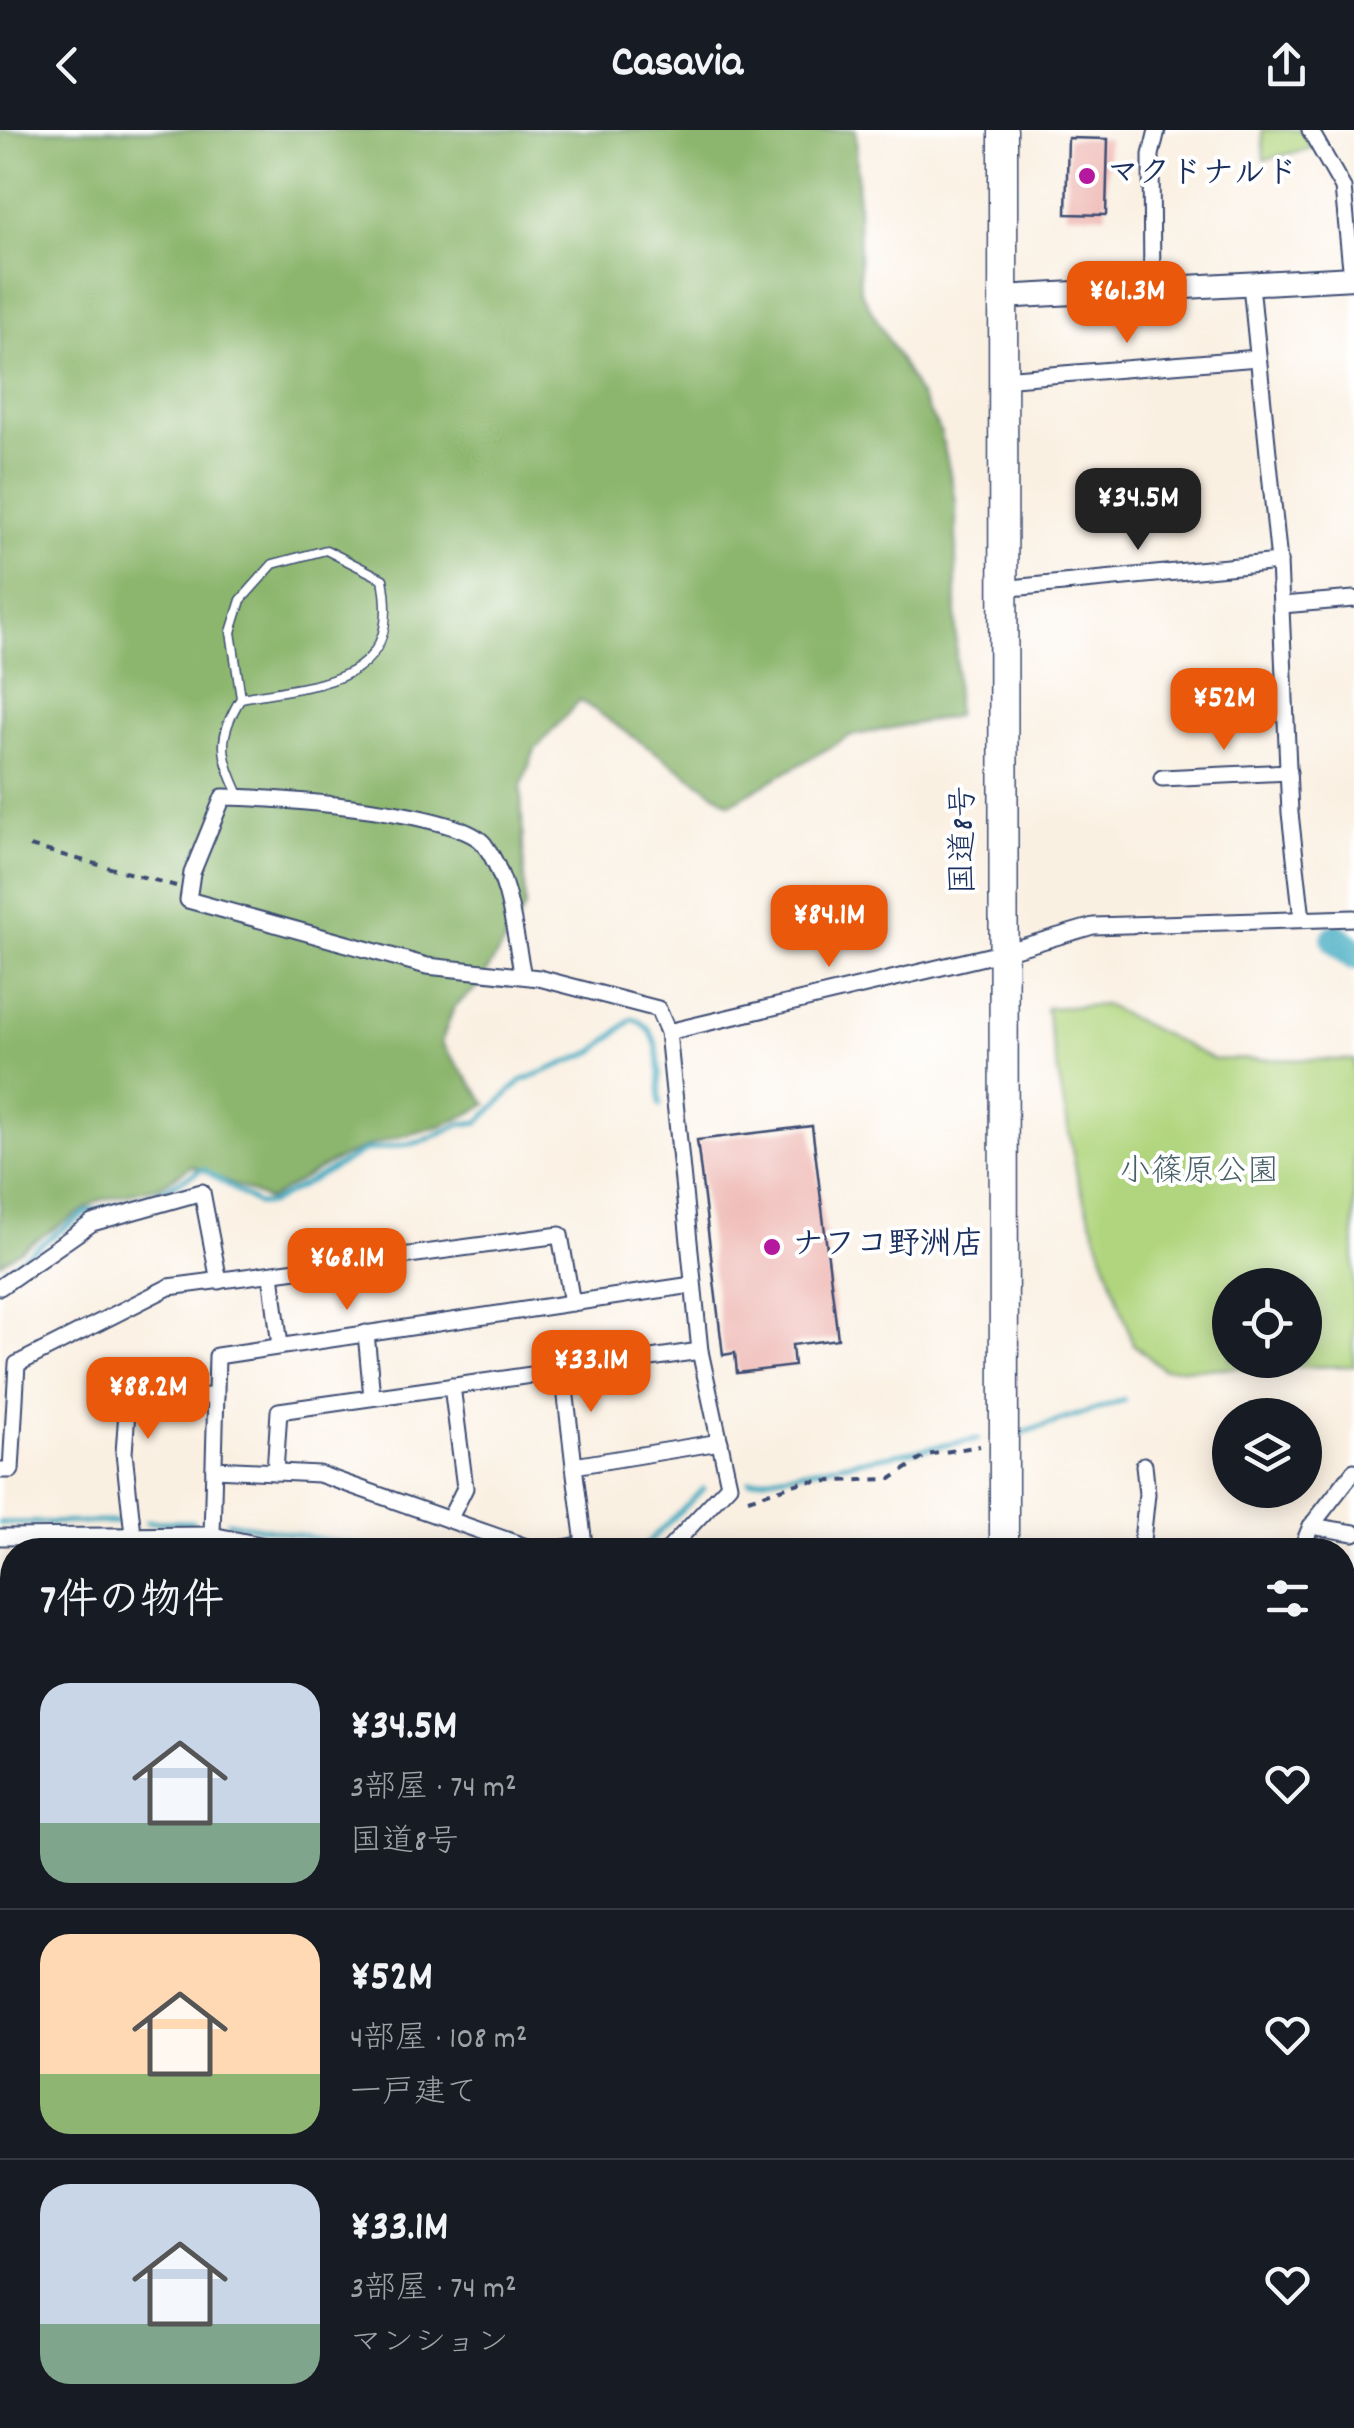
<!DOCTYPE html>
<html lang="ja">
<meta charset="utf-8">
<style>
:root{--surface:#171b24;--page:#242831;--text:#f1f3f6;--muted:#9ea1a6;--line:#363941;--accent:#ea580c}
body{margin:0;font-family:Dekko,"Klee One",sans-serif;background:var(--page);color:var(--text);height:100vh;display:flex;flex-direction:column;font-size:38px;white-space:nowrap}
*{box-sizing:border-box;margin:0}
p{font-size:32px;color:var(--muted)}
.icon{flex:none;width:55px;height:55px;fill:none;stroke:currentColor;stroke-width:2;stroke-linecap:round;stroke-linejoin:round}
.map{position:relative;flex:1;overflow:hidden}
.panel{position:absolute;left:0px;top:1408px;width:1355px;height:892px;display:flex;flex-direction:column;background:var(--surface);border-radius:40px 40px 0 0;box-shadow:0 5px 25px #0003}
.panel>*{flex:none}
.buttons{position:absolute;left:1212px;top:1138px;display:grid;gap:20px}
.buttons a{display:grid;place-items:center;width:110px;height:110px;border-radius:50%;background:var(--surface);box-shadow:0 5px 25px #0003;font-size:50px}
.price{position:absolute;translate:-50% -85px;padding:0 22px;border-radius:20px;background:var(--accent);color:#fff;font-size:32px;line-height:65px;filter:drop-shadow(0 2px 5px #0008)}
.price::after{content:'';position:absolute;left:50%;top:60px;width:30px;height:22px;margin-left:-15px;background:inherit;clip-path:polygon(0 0,100% 0,50% 100%)}
.price.selected{background:#222;color:#fff}
ul{padding:0;list-style:none}
li{display:flex;align-items:center;gap:30px;height:250px;padding:0 40px}
li+li{border-top:2px solid var(--line)}
li span{display:grid;place-items:center;flex:none;width:280px;height:200px;border-radius:30px;color:#555}
li>.icon{margin-inline-start:auto}
span .icon{width:120px;height:120px;fill:#fffc;stroke-width:1}
li b{font-size:42px}
h2{display:flex;justify-content:space-between;align-items:center;height:120px;padding:0 40px;font-size:42px}
header{display:flex;justify-content:space-between;align-items:center;height:130px;padding:0 40px;background:var(--surface);font-size:45px;font-weight:800}
.map>svg:first-child{display:block}
.green{fill:#b1d57e;stroke:#66826e;stroke-width:2.5;fill-rule:evenodd}
.forest{fill:#8cb66d;stroke:#547266;stroke-width:2.5}
.lines{fill:none;stroke-linecap:round;stroke-linejoin:round}
.stream{stroke:#42abc1;stroke-width:5}
.river{stroke:#42abc1;stroke-width:32}
.building{fill:#edb3ae}
.lane-casing{stroke:#3c4c72;stroke-width:11}
.street-casing{stroke:#3c4c72;stroke-width:19}
.secondary-casing{stroke:#3c4c72;stroke-width:26}
.highway-casing{stroke:#3c4c72;stroke-width:31}
.path{stroke:#3c4c72;stroke-width:4;stroke-dasharray:8 8;stroke-linecap:butt}
.lane{stroke:#fff;stroke-width:8}
.street{stroke:#fff;stroke-width:15}
.secondary{stroke:#fff;stroke-width:22}
.highway{stroke:#fff;stroke-width:28}
.poi-dot{fill:#b5179e;stroke:#fff;stroke-width:4}
.labels{text-anchor:middle;dominant-baseline:central;stroke-width:8;stroke-linejoin:round;paint-order:stroke}
.poi-label{font-size:32px;font-weight:bold;fill:#1b2f5e;stroke:#fff;text-anchor:start}
.street-label{font-size:32px;fill:#1b2f5e;stroke:#fff}
.park-label{font-size:32px;fill:#486168;stroke:#fff}
</style>
<header><svg class="icon" aria-label="back" viewBox="0 0 24 24"><path d="M15 5l-7 7 7 7"/></svg>Casavia<svg class="icon" aria-label="share" viewBox="0 0 24 24"><path d="M12 15V3M7 8l5-5 5 5M5 13v7h14v-7"/></svg></header>
<div class="map">
<svg width="1354" height="2298" viewBox="0 0 1354 2298">
<rect width="100%" height="100%" fill="#fff"/>
<filter id="ink" filterUnits="userSpaceOnUse"><feTurbulence type="fractalNoise" baseFrequency=".01" numOctaves="2"/><feDisplacementMap in="SourceGraphic" scale="20" xChannelSelector="R" yChannelSelector="G"/><feConvolveMatrix kernelMatrix="1 2 1 2 8 2 1 2 1" color-interpolation-filters="sRGB"/></filter>
<filter id="wash" filterUnits="userSpaceOnUse"><feTurbulence type="fractalNoise" baseFrequency=".0048" numOctaves="4" result="noise"/><feDisplacementMap in="SourceGraphic" scale="40" xChannelSelector="R" yChannelSelector="G"/><feGaussianBlur stdDeviation="2.25" result="paint"/><feColorMatrix in="noise" values="0 0 0 0 0 0 0 0 0 0 0 0 0 0 0 0 0 1.4 0 .05"/><feComposite in="paint" operator="in"/></filter>
<g filter="url(#wash)">
<rect width="100%" height="100%" fill="#faf0e2"/>
<g class="green">
<path d="M 1262,0 L 1302,0 L 1312,18 L 1264,30 Z"/>
<path d="M 1105,875 L 1213,929 L 1354,930 L 1354,1236 L 1163,1239 L 1133,1214 L 1078,1051 L 1046,878 ZM 1305,1155 L 1305,1230 L 1230,1230 L 1230,1155 Z"/>
</g>
<g class="forest">
<path d="M 0,0 L 856,0 L 860,160 L 941,303 L 956,371 L 956,586 L 850,606 L 730,674 L 580,570 L 535,620 L 521,657 L 525,778 L 478,857 L 454,877 L 441,913 L 487,974 C 440,1003 412,1000 364,1018 C 330,1031 299,1051 268,1070 L 192,1036 L 159,1057 L 98,1071 L 0,1133 Z"/>
<path d="M 0,1797 L 12,1805 L 12,2288 L 376,2288 L 383,2298 L 0,2298 Z"/>
</g>
<g class="lines">
<g class="stream">
<path d="M 0,1143 L 87,1082 L 150,1067 L 203,1039 L 257,1074 L 269,1074 L 364,1021 L 421,1012 L 461,994 L 479,992 L 521,951 L 595,921 L 632,889 C 666,898 658,945 660,975"/>
<path d="M 1022,1303 L 1124,1270"/>
<path d="M 749,1351 L 978,1309"/>
<path d="M 147,1392 L 193,1392"/>
<path d="M 228,1392 L 379,1420"/>
<path d="M 0,1393 L 117,1392"/>
<path d="M 640,1420 L 703,1359"/>
</g>
<g class="river">
<path d="M 1337,809 L 1354,824"/>
<path d="M 0,1928 L 12,1936"/>
<path d="M 315,2288 L 323,2298"/>
</g>
</g>
<g id="blocks">
<g class="building">
<path d="M 1068,8 L 1108,9 L 1106,85 L 1066,84 Z"/>
<path d="M 812,996 L 838,1209 L 792,1215 L 794,1236 L 737,1243 L 735,1223 L 723,1225 L 697,1010 Z"/>
</g>
</g>
</g>
<g filter="url(#ink)">
<use href="#blocks" fill-opacity="0" stroke="#3c4c72" stroke-width="2.5"/>
<g class="lines">
<g class="lane-casing">
<path id="lane" d="M 240,667 C 221,625 216,609 241,568 C 320,553 403,556 383,449 L 326,420 L 273,434 L 241,470 L 231,502 L 241,568"/>
</g>
<g class="street-casing">
<g id="street">
<path d="M 1310,0 L 1343,58 L 1352,148"/>
<path d="M 1251,155 L 1279,432 L 1290,683 L 1302,789"/>
<path d="M 1152,160 L 1151,25 L 1157,0"/>
<path d="M 1001,249 L 1258,228"/>
<path d="M 1001,459 L 1279,432"/>
<path d="M 1282,475 L 1354,469"/>
<path d="M 1162,648 L 1289,642"/>
<path d="M 523,846 C 514,804 511,750 484,714 C 459,681 269,667 223,667 L 192,743 L 188,770 L 427,836 L 539,848 L 658,879 L 668,902 L 700,1221 L 729,1355 L 668,1420"/>
<path d="M 668,902 L 1001,823 L 1093,796 L 1354,788"/>
<path d="M 271,1144 L 280,1216"/>
<path d="M 0,1157 L 92,1093 L 202,1062 L 219,1151"/>
<path d="M 366,1203 L 372,1267"/>
<path d="M 563,1241 L 574,1336"/>
<path d="M 214,1339 L 319,1344 L 535,1420"/>
<path d="M 0,1340 L 11,1340 L 17,1234 L 169,1157 L 560,1105 L 572,1173"/>
<path d="M 275,1342 L 279,1281 L 700,1221"/>
<path d="M 449,1390 L 465,1358 L 452,1256"/>
<path d="M 1311,1396 L 1354,1403"/>
<path d="M 133,1404 L 124,1323 L 128,1267 L 216,1266"/>
<path d="M 212,1405 L 217,1226 L 692,1155"/>
<path d="M 0,1407 L 212,1405 L 284,1420"/>
<path d="M 553,1420 L 584,1414 L 574,1336 L 720,1312"/>
<path d="M 1141,1420 L 1147,1364 L 1144,1335"/>
<path d="M 1301,1420 L 1311,1396 L 1354,1341"/>
<path d="M 0,1526 L 12,1526"/>
<path d="M 0,1580 L 12,1579"/>
<path d="M 0,1644 L 12,1647"/>
<path d="M 0,1774 L 12,1766"/>
<path d="M 1342,1822 L 1354,1823"/>
<path d="M 1342,2228 L 1354,2227"/>
<path d="M 607,2288 L 609,2298"/>
<path d="M 752,2298 L 806,2288"/>
<path d="M 1179,2298 L 1182,2288"/>
<path d="M 1310,2298 L 1310,2288"/>
</g>
</g>
<g class="secondary-casing">
<g id="secondary">
<path d="M 1002,167 L 1354,148"/>
<path d="M 1342,2043 L 1354,2042"/>
</g>
</g>
<g class="highway-casing">
<g id="highway">
<path d="M 1003,0 L 1004,1420"/>
<path d="M 1006,2298 L 1006,2288"/>
</g>
</g>
<g class="path">
<path d="M 30,716 L 176,756"/>
<path d="M 748,1369 L 803,1352 L 891,1349 L 927,1325 L 980,1316"/>
<path d="M 0,1899 L 12,1907"/>
<path d="M 341,2288 L 349,2298"/>
</g>
<use href="#lane" class="lane"/>
<use href="#street" class="street"/>
<use href="#secondary" class="secondary"/>
<use href="#highway" class="highway"/>
</g>
</g>
<g class="poi-dot">
<circle cx="1087" cy="46" r="10"/>
<circle cx="772" cy="1117" r="10"/>
</g>
<g class="labels">
<g class="poi-label">
<text x="1107" y="46">マクドナルド</text>
<text x="792" y="1117">ナフコ野洲店</text>
</g>
<g class="street-label">
<text transform="translate(966 710) rotate(-90)">国道8号</text>
</g>
<g class="park-label">
<text x="1199" y="1044">小篠原公園</text>
</g>
</g>
</svg>
<div class="buttons">
<a><svg class="icon" aria-label="locate" viewBox="0 0 24 24"><circle cx="12" cy="12" r="6"/><path d="M12 2v4M12 18v4M2 12h4M18 12h4"/></svg></a>
<a><svg class="icon" aria-label="layers" viewBox="0 0 24 24"><path d="M12 4l9 5-9 5-9-5zM3 14l9 5 9-5"/></svg></a>
</div>
<b class="price" style="left:1127px;top:216px">¥61.3M</b>
<b class="price selected" style="left:1138px;top:423px">¥34.5M</b>
<b class="price" style="left:1224px;top:623px">¥52M</b>
<b class="price" style="left:829px;top:840px">¥84.1M</b>
<b class="price" style="left:347px;top:1183px">¥68.1M</b>
<b class="price" style="left:591px;top:1285px">¥33.1M</b>
<b class="price" style="left:148px;top:1312px">¥88.2M</b>
<section class="panel">
<h2>7件の物件<svg class="icon" aria-label="filters" viewBox="0 0 24 24"><path d="M4 7h16M4 17h16"/><circle cx="9" cy="7" r="2"/><circle cx="15" cy="17" r="2"/></svg></h2>
<ul>
<li><span style="background:linear-gradient(#c9d6e8 70%,#7fa58c 0)"><svg class="icon" aria-label="home" viewBox="0 0 24 24"><path d="M3 11l9-7 9 7M6 9v11h12V9"/></svg></span><div><b>¥34.5M</b><p>3部屋 · 74 m²</p><p>国道8号</p></div><svg class="icon" aria-label="heart" viewBox="0 0 24 24"><path d="M12 20l-8-8c-3-5 5-10 8-4 3-6 11-1 8 4z"/></svg></li>
<li><span style="background:linear-gradient(#ffd9b3 70%,#8fb573 0)"><svg class="icon" aria-label="home" viewBox="0 0 24 24"><path d="M3 11l9-7 9 7M6 9v11h12V9"/></svg></span><div><b>¥52M</b><p>4部屋 · 108 m²</p><p>一戸建て</p></div><svg class="icon" aria-label="heart" viewBox="0 0 24 24"><path d="M12 20l-8-8c-3-5 5-10 8-4 3-6 11-1 8 4z"/></svg></li>
<li><span style="background:linear-gradient(#c9d6e8 70%,#7fa58c 0)"><svg class="icon" aria-label="home" viewBox="0 0 24 24"><path d="M3 11l9-7 9 7M6 9v11h12V9"/></svg></span><div><b>¥33.1M</b><p>3部屋 · 74 m²</p><p>マンション</p></div><svg class="icon" aria-label="heart" viewBox="0 0 24 24"><path d="M12 20l-8-8c-3-5 5-10 8-4 3-6 11-1 8 4z"/></svg></li>
</ul>
</section>
</div>
